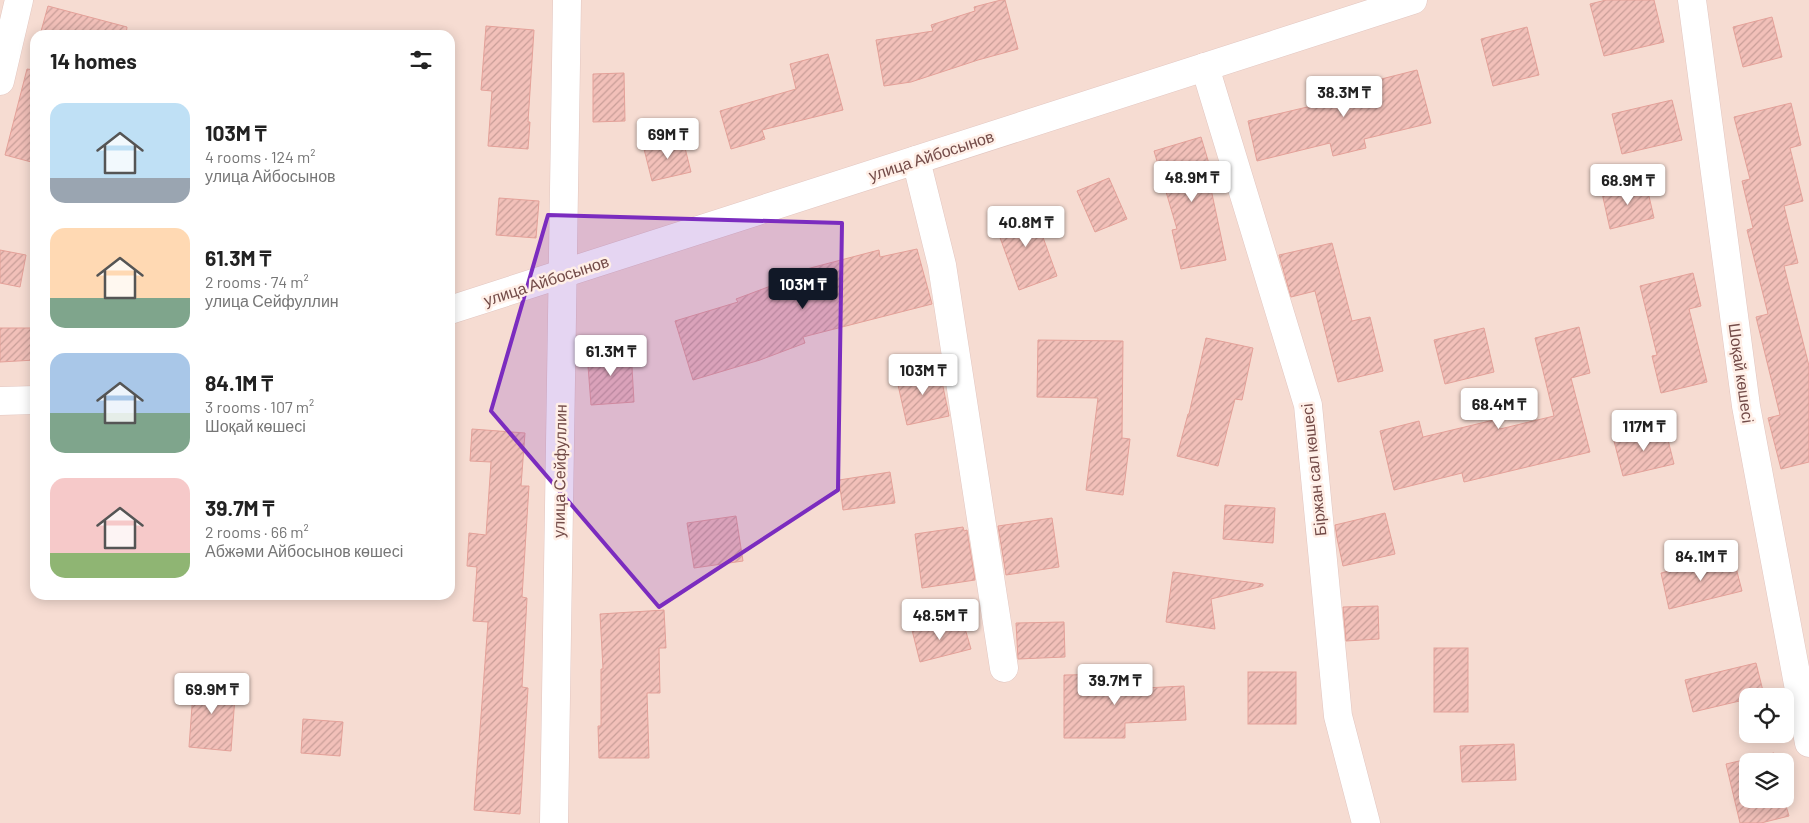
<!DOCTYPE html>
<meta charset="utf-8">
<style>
:root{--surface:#fff;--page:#f6f6f6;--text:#222;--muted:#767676;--accent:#111827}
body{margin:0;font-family:Barlow,sans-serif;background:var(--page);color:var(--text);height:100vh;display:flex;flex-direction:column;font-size:19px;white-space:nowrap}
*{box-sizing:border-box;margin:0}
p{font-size:16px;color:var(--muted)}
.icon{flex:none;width:28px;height:28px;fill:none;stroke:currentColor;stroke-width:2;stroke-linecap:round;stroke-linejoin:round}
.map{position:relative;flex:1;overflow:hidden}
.side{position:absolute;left:30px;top:30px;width:425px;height:570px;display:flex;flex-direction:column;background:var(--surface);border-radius:15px;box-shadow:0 2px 12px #0003}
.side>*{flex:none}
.fabs{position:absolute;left:1739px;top:688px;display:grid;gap:10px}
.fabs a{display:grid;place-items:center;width:55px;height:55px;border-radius:10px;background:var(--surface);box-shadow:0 2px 12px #0003;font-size:25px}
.price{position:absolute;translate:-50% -42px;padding:0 11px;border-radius:5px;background:#fff;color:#222;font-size:16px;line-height:32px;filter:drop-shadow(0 1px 2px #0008)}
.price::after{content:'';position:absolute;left:50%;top:30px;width:15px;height:11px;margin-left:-8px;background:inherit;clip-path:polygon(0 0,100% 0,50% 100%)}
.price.active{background:var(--accent);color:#fff}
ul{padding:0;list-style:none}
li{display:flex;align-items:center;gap:15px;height:125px;padding:0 20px}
li span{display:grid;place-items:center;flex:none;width:140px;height:100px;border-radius:15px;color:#555}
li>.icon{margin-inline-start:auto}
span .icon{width:60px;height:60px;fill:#fffc;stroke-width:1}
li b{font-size:21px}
h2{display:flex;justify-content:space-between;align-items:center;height:60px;padding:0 20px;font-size:21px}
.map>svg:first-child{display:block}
.residential{fill:#f6dcd2;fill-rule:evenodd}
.building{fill:url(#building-hatch);stroke:#e4a199}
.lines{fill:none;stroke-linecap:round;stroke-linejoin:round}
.minor-casing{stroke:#e2c6c0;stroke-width:29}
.minor{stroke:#fff;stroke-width:28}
.marked{fill:#7b2cbf;fill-opacity:0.2;stroke:#7b2cbf;stroke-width:4;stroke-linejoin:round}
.labels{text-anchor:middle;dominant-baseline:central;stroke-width:5;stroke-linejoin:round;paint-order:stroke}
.street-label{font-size:16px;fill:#734b48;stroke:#ffefe7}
</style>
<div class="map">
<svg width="1809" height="823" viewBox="0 0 1809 823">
<defs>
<pattern id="building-hatch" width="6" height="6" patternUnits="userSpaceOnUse" patternTransform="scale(1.25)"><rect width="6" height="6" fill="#f2c0b9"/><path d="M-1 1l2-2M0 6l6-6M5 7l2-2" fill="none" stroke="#c89e98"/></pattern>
</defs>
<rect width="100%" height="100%" fill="#fceae1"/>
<path class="residential" d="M 0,0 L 1809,0 L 1809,823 L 0,823 ZM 35,35 L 450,35 L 450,595 L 35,595 ZM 1748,696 L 1785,696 L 1785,734 L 1748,734 ZM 1748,761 L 1785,761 L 1785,799 L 1748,799 Z"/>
<g class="building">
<path d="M 1001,0 L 1005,0 L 1018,49 L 978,60 L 911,82 L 884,86 L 876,40 L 933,31 L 931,25 L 975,11 L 974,7 Z"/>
<path d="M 1606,0 L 1654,0 L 1664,42 L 1604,56 L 1590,4 Z"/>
<path d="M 48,6 L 127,27 L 126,35 L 40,35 Z"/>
<path d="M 1772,17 L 1782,57 L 1743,67 L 1733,27 Z"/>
<path d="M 486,26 L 534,30 L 528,122 L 530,122 L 528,149 L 488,146 L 492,91 L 481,90 Z"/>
<path d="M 1527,27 L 1539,75 L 1493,86 L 1481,39 Z"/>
<path d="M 828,54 L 843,110 L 762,130 L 765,139 L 731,149 L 720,111 L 796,89 L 790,64 Z"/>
<path d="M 27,69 L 35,70 L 35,163 L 5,155 Z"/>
<path d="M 1417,70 L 1431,123 L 1364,139 L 1366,148 L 1333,156 L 1330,143 L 1257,161 L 1248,121 L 1320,104 L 1318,95 Z"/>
<path d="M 624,73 L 625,121 L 593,122 L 593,74 Z"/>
<path d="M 1672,100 L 1682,140 L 1622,154 L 1612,114 Z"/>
<path d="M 1791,103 L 1801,145 L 1790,148 L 1803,201 L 1784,206 L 1798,263 L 1784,266 L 1809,366 L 1809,462 L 1781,469 L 1768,418 L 1780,415 L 1756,317 L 1768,314 L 1747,230 L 1753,228 L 1742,181 L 1750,179 L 1734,117 Z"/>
<path d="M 1201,137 L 1216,187 L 1211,189 L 1226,260 L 1181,269 L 1172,230 L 1177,229 L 1154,151 Z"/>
<path d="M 683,140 L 691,172 L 652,181 L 644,149 Z"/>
<path d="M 1109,178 L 1127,219 L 1095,232 L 1077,191 Z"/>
<path d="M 1646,183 L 1654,218 L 1610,229 L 1602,193 Z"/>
<path d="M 499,198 L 539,201 L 536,238 L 496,235 Z"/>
<path d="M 1032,207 L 1057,276 L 1019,290 L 994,221 Z"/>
<path d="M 1332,243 L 1352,321 L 1370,317 L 1383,371 L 1338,382 L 1315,291 L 1291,297 L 1279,255 Z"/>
<path d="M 917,249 L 932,304 L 803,337 L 805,343 L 760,360 L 693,380 L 675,321 L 738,302 L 736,299 L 800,275 L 799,271 L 879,250 L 880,257 Z"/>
<path d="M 0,250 L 26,255 L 20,287 L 0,283 Z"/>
<path d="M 1693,273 L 1701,306 L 1689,309 L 1707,382 L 1661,393 L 1652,356 L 1657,355 L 1640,286 Z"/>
<path d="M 1579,327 L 1590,373 L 1571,378 L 1590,452 L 1464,482 L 1462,473 L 1394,490 L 1380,431 L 1419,421 L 1423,437 L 1498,419 L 1500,429 L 1554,416 L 1535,338 Z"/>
<path d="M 0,328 L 35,328 L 35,360 L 0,362 Z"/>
<path d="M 1484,328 L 1494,372 L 1445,384 L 1434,340 Z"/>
<path d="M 1206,338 L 1253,348 L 1242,400 L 1235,399 L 1218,466 L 1177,456 L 1188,414 L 1189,414 Z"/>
<path d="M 1038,340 L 1123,341 L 1122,438 L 1130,439 L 1123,495 L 1086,490 L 1098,398 L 1037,397 Z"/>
<path d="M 631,350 L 634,402 L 591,405 L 587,353 Z"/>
<path d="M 939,367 L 949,416 L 907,425 L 896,376 Z"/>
<path d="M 1665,428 L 1674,464 L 1623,476 L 1614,441 Z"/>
<path d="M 472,429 L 525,433 L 521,486 L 529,486 L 522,597 L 527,598 L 522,687 L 528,688 L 520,814 L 474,810 L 488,622 L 473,621 L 477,567 L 467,566 L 469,533 L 486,535 L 491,462 L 470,461 Z"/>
<path d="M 890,472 L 895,503 L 843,510 L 839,480 Z"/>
<path d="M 1225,505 L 1275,508 L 1273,543 L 1223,539 Z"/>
<path d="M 1385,513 L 1395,554 L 1343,566 L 1337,538 L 1335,525 Z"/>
<path d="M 736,516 L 743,561 L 694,568 L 687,523 Z"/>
<path d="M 1052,518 L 1059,567 L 1006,575 L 998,526 Z"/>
<path d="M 963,527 L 964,531 L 967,530 L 975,580 L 922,588 L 915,534 Z"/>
<path d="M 1733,556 L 1742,591 L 1669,609 L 1661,573 Z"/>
<path d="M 1173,572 L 1263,584 L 1263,586 L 1211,599 L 1215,629 L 1166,622 Z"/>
<path d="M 1378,606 L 1379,639 L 1346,641 L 1343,607 Z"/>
<path d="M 664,610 L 666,648 L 659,648 L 660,693 L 647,693 L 649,758 L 599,758 L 598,726 L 601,726 L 601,669 L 603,669 L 600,614 Z"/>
<path d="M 1064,622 L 1065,657 L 1018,659 L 1016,623 Z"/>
<path d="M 964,625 L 971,649 L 920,662 L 911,626 Z"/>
<rect x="1434" y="648" width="34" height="64"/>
<path d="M 1756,663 L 1764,695 L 1748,696 L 1748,699 L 1693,712 L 1685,680 Z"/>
<rect x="1248" y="672" width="48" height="52"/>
<path d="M 1125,674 L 1125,689 L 1184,686 L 1186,720 L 1125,723 L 1125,738 L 1064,738 L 1064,675 Z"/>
<path d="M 194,679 L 236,683 L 231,751 L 189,747 Z"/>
<path d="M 303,719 L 343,722 L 340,756 L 301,753 Z"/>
<path d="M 1514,744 L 1516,780 L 1462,782 L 1460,746 Z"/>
<path d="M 1774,753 L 1776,761 L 1748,761 L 1748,799 L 1784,799 L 1789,816 L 1761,823 L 1740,823 L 1726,764 Z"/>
</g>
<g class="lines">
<g class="minor-casing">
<g id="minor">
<path d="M 1692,0 L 1746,406 L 1809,743"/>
<path d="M 1205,67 L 1308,405 L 1338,716 L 1366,823"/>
<path d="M 0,81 L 19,0"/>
<path d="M 916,160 L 942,265 L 1004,668"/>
<path d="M 450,310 L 1413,0"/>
<path d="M 0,401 L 35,400"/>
<path d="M 554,823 L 567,0"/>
</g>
</g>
<use href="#minor" class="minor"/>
</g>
<path class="marked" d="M 548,215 L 842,223 L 838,490 L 659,607 L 491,411 Z"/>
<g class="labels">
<g class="street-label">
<text transform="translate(931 155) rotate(-18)">улица Айбосынов</text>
<text transform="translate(546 280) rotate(-18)">улица Айбосынов</text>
<text transform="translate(1742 373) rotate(82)">Шоқай көшесі</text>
<text transform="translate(1313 470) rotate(-96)">Біржан сал көшесі</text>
<text transform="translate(559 471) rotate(-89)">улица Сейфуллин</text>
</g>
</g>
</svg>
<div class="fabs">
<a><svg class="icon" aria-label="locate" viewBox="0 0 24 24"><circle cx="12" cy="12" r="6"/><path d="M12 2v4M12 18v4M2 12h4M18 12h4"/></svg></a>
<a><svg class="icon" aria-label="layers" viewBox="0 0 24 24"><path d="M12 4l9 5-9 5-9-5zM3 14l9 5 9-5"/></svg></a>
</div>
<b class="price" style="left:1344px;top:118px">38.3M ₸</b>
<b class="price" style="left:668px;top:160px">69M ₸</b>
<b class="price" style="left:1192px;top:203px">48.9M ₸</b>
<b class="price" style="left:1628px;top:206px">68.9M ₸</b>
<b class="price" style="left:1026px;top:248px">40.8M ₸</b>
<b class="price active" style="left:803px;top:310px">103M ₸</b>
<b class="price" style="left:611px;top:377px">61.3M ₸</b>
<b class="price" style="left:923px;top:396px">103M ₸</b>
<b class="price" style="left:1499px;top:430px">68.4M ₸</b>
<b class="price" style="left:1644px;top:452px">117M ₸</b>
<b class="price" style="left:1701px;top:582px">84.1M ₸</b>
<b class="price" style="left:940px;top:641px">48.5M ₸</b>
<b class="price" style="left:1115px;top:706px">39.7M ₸</b>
<b class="price" style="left:212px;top:715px">69.9M ₸</b>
<section class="side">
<h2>14 homes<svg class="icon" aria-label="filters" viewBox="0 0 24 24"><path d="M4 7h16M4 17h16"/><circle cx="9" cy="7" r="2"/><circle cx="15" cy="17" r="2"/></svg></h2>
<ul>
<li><span style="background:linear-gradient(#bfe0f5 75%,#9aa5b1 0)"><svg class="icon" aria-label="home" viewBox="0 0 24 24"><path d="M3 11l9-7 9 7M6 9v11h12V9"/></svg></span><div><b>103M ₸</b><p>4 rooms · 124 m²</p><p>улица Айбосынов</p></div></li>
<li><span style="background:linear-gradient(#ffd9b3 70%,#7fa58c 0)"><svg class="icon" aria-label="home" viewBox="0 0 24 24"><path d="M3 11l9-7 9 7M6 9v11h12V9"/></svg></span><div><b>61.3M ₸</b><p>2 rooms · 74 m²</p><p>улица Сейфуллин</p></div></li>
<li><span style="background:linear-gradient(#a9c7e8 60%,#7fa58c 0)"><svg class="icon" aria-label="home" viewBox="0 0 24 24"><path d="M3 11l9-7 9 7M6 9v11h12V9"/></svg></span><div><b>84.1M ₸</b><p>3 rooms · 107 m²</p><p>Шоқай көшесі</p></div></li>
<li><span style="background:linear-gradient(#f6c9c9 75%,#8fb573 0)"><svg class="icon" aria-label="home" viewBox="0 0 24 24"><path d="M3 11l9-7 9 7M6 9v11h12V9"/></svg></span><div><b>39.7M ₸</b><p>2 rooms · 66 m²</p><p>Абжәми Айбосынов көшесі</p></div></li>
</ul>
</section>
</div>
